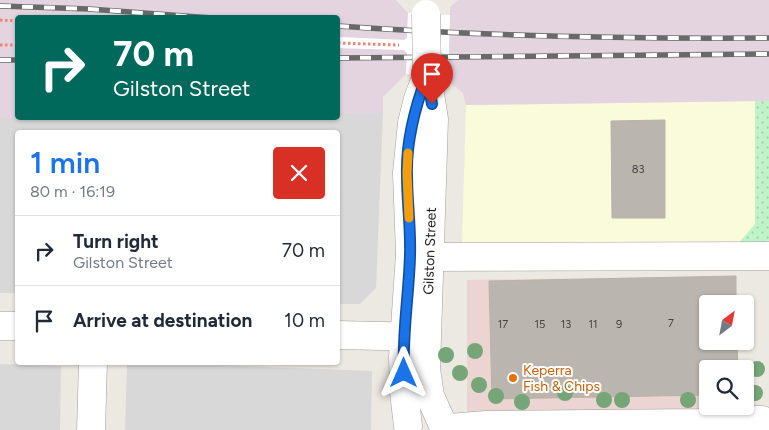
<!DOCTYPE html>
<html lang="en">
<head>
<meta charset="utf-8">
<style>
  body { margin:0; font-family:Figtree,sans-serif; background:#f2f2f3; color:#1f2937; height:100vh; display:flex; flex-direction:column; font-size:19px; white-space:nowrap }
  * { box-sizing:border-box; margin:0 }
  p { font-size:16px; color:#747a83 }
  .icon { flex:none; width:28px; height:28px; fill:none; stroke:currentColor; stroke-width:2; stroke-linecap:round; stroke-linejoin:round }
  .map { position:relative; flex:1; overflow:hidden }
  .side { position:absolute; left:15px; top:130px; width:325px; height:235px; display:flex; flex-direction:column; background:#fff; border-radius:5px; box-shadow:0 1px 4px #0004 }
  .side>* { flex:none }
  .top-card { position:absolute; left:15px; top:15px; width:325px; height:105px; border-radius:5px; box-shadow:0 1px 4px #0004; background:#00695c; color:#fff; overflow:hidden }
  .needle { width:32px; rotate:32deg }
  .fabs { position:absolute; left:699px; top:295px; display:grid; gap:10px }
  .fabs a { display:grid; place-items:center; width:55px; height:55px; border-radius:5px; background:#fff; box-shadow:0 1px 4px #0004; font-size:25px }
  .pin { position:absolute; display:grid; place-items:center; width:42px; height:42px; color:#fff; margin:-51px -21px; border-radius:50% 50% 50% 0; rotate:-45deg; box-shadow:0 0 5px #0007 }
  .pin .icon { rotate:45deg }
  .me { position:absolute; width:55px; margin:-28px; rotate:0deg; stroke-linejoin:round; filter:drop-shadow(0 0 4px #0008) }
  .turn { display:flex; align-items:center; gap:18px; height:105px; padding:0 15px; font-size:22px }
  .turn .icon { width:65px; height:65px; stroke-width:2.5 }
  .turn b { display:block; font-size:35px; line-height:42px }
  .round { display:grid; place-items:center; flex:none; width:52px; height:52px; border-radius:5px; background:#f2f2f3 }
  .headline { display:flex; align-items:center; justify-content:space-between; height:85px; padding:0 15px }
  h1 { font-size:30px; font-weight:600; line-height:38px; color:#1a73e8 }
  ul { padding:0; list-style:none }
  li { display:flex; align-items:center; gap:15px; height:70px; padding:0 15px; border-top:1px solid #e0e1e3 }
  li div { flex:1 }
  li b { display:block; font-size:19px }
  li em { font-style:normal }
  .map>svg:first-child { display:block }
  .residential { fill:#d9d8d8 }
  .commercial { fill:#ebd4d2 }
  .education { fill:#f9fbdb }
  .railway { fill:#e4d4e0 }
  .park { fill:url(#park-dots) }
  .pier { fill:#fff }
  .building { fill:#bbb5af; stroke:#bcb1a6 }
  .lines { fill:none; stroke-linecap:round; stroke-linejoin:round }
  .minor-casing { stroke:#9f9f9f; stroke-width:29 }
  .path { stroke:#eb8673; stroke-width:3; stroke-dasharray:2.5 2.5; stroke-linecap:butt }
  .minor { stroke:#fff; stroke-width:28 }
  .rail-casing { stroke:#696969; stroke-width:5.5 }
  .rail { stroke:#fff; stroke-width:4; stroke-dasharray:11; stroke-linecap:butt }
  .minor-bridge-casing { stroke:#9f9f9f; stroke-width:29; stroke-linecap:butt }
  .minor-bridge { stroke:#fff; stroke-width:28 }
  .tree { fill:#76a578 }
  .route-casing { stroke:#114b97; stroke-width:12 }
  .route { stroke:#1a73e8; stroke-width:9 }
  .slow { stroke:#f59e0b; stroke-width:9 }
  .food-dot { fill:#e8710a; stroke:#fff; stroke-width:2 }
  .labels { text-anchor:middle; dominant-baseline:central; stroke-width:4; stroke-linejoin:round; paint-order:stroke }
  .number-label { font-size:11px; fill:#434240 }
  .street-label { font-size:14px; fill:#1b1b1b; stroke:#fff }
  .food-label { font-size:14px; fill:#c56008; stroke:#fff; text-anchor:start }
</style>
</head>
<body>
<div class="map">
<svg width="769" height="430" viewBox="0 0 769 430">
  <defs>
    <pattern id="park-dots" width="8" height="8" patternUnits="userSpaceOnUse" patternTransform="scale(1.25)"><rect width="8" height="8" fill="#c1f3c8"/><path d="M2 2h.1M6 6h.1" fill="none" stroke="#a5d0ab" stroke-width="1.8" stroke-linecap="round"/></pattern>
  </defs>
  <rect width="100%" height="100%" fill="#ece9e2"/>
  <!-- residential -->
  <g class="residential">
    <polygon points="338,113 383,113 376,288 360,304 338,304 338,132 18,132 17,293 0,293 0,118 338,118"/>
    <polygon points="127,363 167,363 372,371 371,430 125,430"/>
    <polygon points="0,364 61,366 60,430 0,430"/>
  </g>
  <!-- commercial -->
  <polygon class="commercial" points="736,276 736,304 708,304 708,341 737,341 738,369 708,369 708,406 745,406 746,394 747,430 467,430 467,280"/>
  <!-- education -->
  <polygon class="education" points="755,101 755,224 738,244 462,245 466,105"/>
  <!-- railway -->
  <g class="railway">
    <polygon points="0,0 396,0 408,13 407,38 404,40 338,37 338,18 18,18 18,118 36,118 0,118"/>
    <polygon points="458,0 769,0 769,101 466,105 463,93 448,81 450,7"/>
    <polygon points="338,48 404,50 407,53 406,74 383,97 383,113 338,113"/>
  </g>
  <!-- park -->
  <polygon class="park" points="755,101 769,101 769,240 762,244 738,244 755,224"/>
  <!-- pier -->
  <polygon class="pier" points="408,13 450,15 448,76 406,74 407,53 404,50 338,48 338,37 404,40 407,38"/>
  <!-- building -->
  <g class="building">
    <polygon points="665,120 665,218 612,218 611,121"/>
    <polygon points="736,276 736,304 708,304 708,341 737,341 738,369 708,369 708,395 492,399 489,281"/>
  </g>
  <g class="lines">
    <!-- minor casing -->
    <g class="minor-casing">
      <g id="minor">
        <polyline points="428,82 434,119 426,369 430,396 442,423"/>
        <polyline points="410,257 769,256"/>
        <polyline points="0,326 18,326"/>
        <polyline points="338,335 423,337"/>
        <polyline points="408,426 404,392 403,357 410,254 407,173 412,123 418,99 427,75"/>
        <polyline points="449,428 486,425 698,423 748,420 762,420 769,425"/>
        <polyline points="91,430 93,362"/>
      </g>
    </g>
    <!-- path -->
    <g class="path">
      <polyline points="0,20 18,21"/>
      <polyline points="338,43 399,45"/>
      <polyline points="0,45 18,45"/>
    </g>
    <!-- minor -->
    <use href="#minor" class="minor"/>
    <!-- rail casing -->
    <g class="rail-casing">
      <g id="rail">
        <polyline points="0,6 89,9 212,18"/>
        <path d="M338 26C481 36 625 39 769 38"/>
        <polyline points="338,58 769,54"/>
        <polyline points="0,60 18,60"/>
      </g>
    </g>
    <!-- rail -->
    <use href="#rail" class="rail"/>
    <!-- minor-bridge casing -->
    <g class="minor-bridge-casing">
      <polyline id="minor-bridge" points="426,14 427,75"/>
    </g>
    <!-- minor-bridge -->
    <use href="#minor-bridge" class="minor-bridge"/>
  </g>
  <!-- trees -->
  <g class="tree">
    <circle cx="475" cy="351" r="8"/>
    <circle cx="446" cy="355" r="8"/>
    <circle cx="757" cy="369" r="8"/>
    <circle cx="460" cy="373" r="8"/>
    <circle cx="479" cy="385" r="8"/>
    <circle cx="565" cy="393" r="8"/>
    <circle cx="755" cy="393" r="8"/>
    <circle cx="496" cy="396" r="8"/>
    <circle cx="604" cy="400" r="8"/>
    <circle cx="622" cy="400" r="8"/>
    <circle cx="688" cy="400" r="8"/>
    <circle cx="522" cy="402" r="8"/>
  </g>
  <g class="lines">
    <!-- route casing -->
    <g class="route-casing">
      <path id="route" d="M404 373C402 333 409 295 410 255 411 229 407 202 407 175 406 141 415 107 427 75L432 104"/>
    </g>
    <!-- route -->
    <use href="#route" class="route"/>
    <!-- slow -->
    <polyline class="slow" points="408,153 407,173 409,218"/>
  </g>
  <!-- markers -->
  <circle class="food-dot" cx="513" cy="378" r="5"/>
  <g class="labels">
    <!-- number labels -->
    <g class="number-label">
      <text x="638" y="169">83</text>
      <text x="671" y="323">7</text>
      <text x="503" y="324">17</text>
      <text x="540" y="324">15</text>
      <text x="566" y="324">13</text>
      <text x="593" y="324">11</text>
      <text x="619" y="324">9</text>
    </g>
    <!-- street labels -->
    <g class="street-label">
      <text transform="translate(430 251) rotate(-88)">Gilston Street</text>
    </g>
    <!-- food labels -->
    <g class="food-label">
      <text x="523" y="370">Keperra<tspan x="523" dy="16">Fish &amp; Chips</tspan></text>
    </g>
  </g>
</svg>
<div class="fabs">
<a><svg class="needle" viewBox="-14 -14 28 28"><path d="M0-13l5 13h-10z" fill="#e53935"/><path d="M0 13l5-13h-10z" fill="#747a83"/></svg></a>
<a><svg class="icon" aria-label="search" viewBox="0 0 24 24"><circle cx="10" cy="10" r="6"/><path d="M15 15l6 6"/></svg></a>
</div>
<div class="pin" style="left:432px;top:104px;background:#d93025"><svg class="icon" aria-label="arrive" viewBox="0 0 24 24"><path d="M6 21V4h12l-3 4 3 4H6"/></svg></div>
<svg class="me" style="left:404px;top:373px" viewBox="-20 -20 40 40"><path d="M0-17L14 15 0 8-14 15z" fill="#1a73e8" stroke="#fff" stroke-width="4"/></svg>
<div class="top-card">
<div class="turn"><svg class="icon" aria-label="right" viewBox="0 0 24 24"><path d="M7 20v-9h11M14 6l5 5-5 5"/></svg><div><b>70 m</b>Gilston Street</div></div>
</div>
<section class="side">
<div class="headline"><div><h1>1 min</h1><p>80 m · 16:19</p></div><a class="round" style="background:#d93025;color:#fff"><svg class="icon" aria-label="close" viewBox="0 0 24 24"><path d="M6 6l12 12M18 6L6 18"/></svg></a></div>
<ul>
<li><svg class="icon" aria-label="right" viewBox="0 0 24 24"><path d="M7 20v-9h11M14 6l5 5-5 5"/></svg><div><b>Turn right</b><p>Gilston Street</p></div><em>70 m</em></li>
<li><svg class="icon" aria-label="arrive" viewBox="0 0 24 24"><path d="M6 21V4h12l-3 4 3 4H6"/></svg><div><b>Arrive at destination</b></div><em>10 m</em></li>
</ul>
</section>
</div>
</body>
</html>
